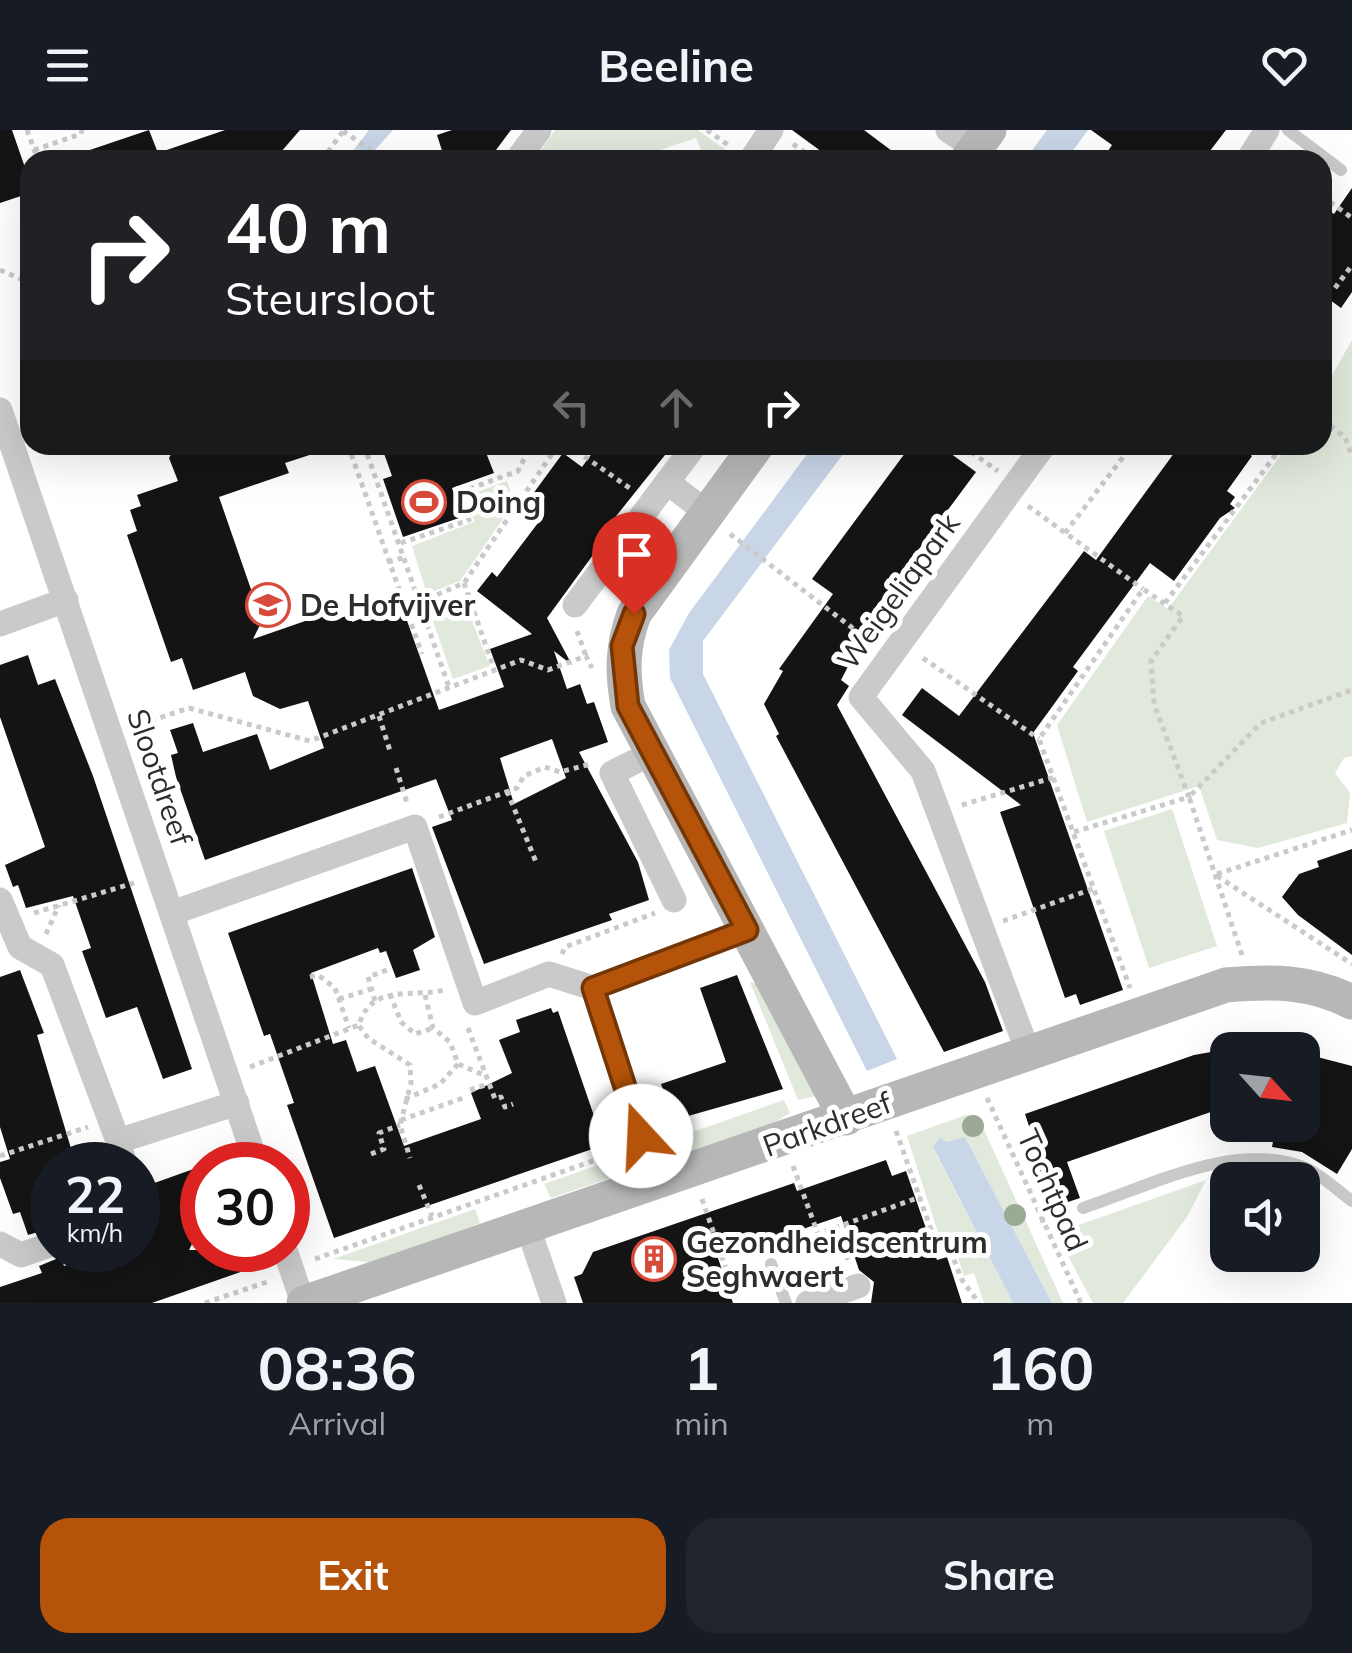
<!DOCTYPE html>
<html lang="en">
<head>
<meta charset="utf-8">
<style>
  body { margin:0; font-family:Mulish,sans-serif; background:#20242c; color:#f1f3f6; height:100vh; display:flex; flex-direction:column; font-size:38px; white-space:nowrap }
  * { box-sizing:border-box; margin:0 }
  p { font-size:32px; color:#9ea1a6 }
  .icon { flex:none; width:55px; height:55px; fill:none; stroke:currentColor; stroke-width:2; stroke-linecap:round; stroke-linejoin:round }
  .map { position:relative; height:1173px; overflow:hidden }
  .sheet { display:flex; flex-direction:column; background:#171b24; flex:1 }
  .sheet>* { flex:none }
  .hud { position:absolute; left:20px; top:20px; width:1312px; height:305px; border-radius:30px; box-shadow:0 10px 40px #0002; background:#202124; color:#fff; overflow:hidden }
  .needle { width:65px; rotate:117deg }
  .controls { position:absolute; left:1210px; top:902px; display:grid; gap:20px }
  .controls a { display:grid; place-items:center; width:110px; height:110px; border-radius:20px; background:#171b24; box-shadow:0 10px 40px #0002; font-size:50px }
  .speed { position:absolute; left:30px; top:1012px; display:flex; gap:20px; font-size:50px; font-weight:700; text-align:center }
  .speed>* { display:grid; place-content:center; width:130px; height:130px; border-radius:50%; background:#171b24; box-shadow:0 10px 40px #0002; line-height:1 }
  .speed small { font-size:25px; font-weight:400 }
  .speed .limit { border:15px solid #d22; background:#fff; color:#111 }
  .pin { position:absolute; display:grid; place-items:center; width:85px; height:85px; color:#fff; margin:-102px -42px; border-radius:50% 50% 50% 0; rotate:-45deg; box-shadow:0 0 10px #0007 }
  .pin .icon { rotate:45deg }
  .me { position:absolute; width:110px; margin:-55px; rotate:340deg; stroke-linejoin:round; filter:drop-shadow(0 0 8px #0008) }
  .turn { display:flex; align-items:center; gap:35px; height:210px; padding:0 40px; font-size:45px }
  .turn .icon { width:130px; height:130px; stroke-width:2.5 }
  .turn b { display:block; font-size:70px; line-height:85px }
  .lanes { display:flex; align-items:center; height:95px; padding:0 40px; background:#0003; justify-content:center; gap:50px; direction:ltr }
  .lanes .off { opacity:.35 }
  .eta { display:flex; justify-content:space-evenly; align-items:center; height:170px; text-align:center }
  .eta b { font-size:60px; font-weight:700; line-height:70px }
  .action { display:flex; gap:20px; margin-top:auto; padding:20px 40px }
  .action a { flex:1; height:115px; border-radius:30px; background:#b45309; color:#fff; font-size:40px; font-weight:700; line-height:115px; text-align:center }
  .action a+a { background:#20242c; color:#f1f3f6 }
  header { display:flex; justify-content:space-between; align-items:center; height:130px; padding:0 40px; background:#171b24; font-size:45px; font-weight:700 }
  .map>svg:first-child { display:block }
  .green { fill:#e0e9db }
  .water { fill:#c9d6e8 }
  .building { fill:#141414; fill-rule:evenodd }
  .lines { fill:none; stroke-linecap:round; stroke-linejoin:round }
  .path { stroke:#cacaca; stroke-width:5; stroke-dasharray:5 5; stroke-linecap:butt }
  .lane { stroke:#cacaca; stroke-width:12 }
  .street { stroke:#cacaca; stroke-width:25 }
  .secondary { stroke:#b7b7b7; stroke-width:35 }
  .tree { fill:#9baa95 }
  .route-casing { stroke:#753606; stroke-width:25 }
  .route { stroke:#b45309; stroke-width:18 }
  .labels { text-anchor:middle; dominant-baseline:central; stroke-width:10; stroke-linejoin:round; paint-order:stroke }
  .poi-label { font-size:30px; font-weight:bold; fill:#2d2d2d; stroke:#fff; text-anchor:start }
  .street-label { font-size:30px; fill:#2d2d2d; stroke:#fff }
</style>
</head>
<body>
<header><svg class="icon" aria-label="menu" viewBox="0 0 24 24"><path d="M4 6h16M4 12h16M4 18h16"/></svg>Beeline<svg class="icon" aria-label="heart" viewBox="0 0 24 24"><path d="M12 20l-8-8c-3-5 5-10 8-4 3-6 11-1 8 4z"/></svg></header>
<div class="map">
<svg width="1352" height="1173" viewBox="0 0 1352 1173">
  <rect width="100%" height="100%" fill="#fff"/>
  <!-- green -->
  <g class="green">
    <polygon points="555,0 698,0 739,29 714,21 702,23 696,8 657,21 659,30 534,30"/>
    <polygon points="1352,210 1352,626 1344,628 1335,643 1350,663 1347,693 1258,718 1217,710 1199,656 1087,692 1057,595 1148,466 1168,479 1288,315 1322,315 1323,261"/>
    <polygon points="507,351 514,373 460,451 427,464 412,416 474,392 469,365"/>
    <polygon points="462,466 490,536 453,549 428,477"/>
    <polygon points="1172,679 1217,816 1149,838 1104,701"/>
    <polygon points="750,852 763,855 820,965 798,970"/>
    <polygon points="784,970 790,983 774,993 551,1068 544,1054"/>
    <polygon points="966,985 979,989 1063,1173 1052,1173 965,1007 933,1018 1013,1173 984,1173 974,1143 964,1146 953,1113 942,1115 907,1006"/>
    <polygon points="1206,1050 1187,1087 1123,1173 1093,1173 1056,1103"/>
    <polygon points="475,1079 480,1093 377,1133 333,1129"/>
  </g>
  <!-- water -->
  <g class="water">
    <polygon points="369,0 393,0 366,30 346,30"/>
    <polygon points="1047,0 1088,0 1066,30 1025,30"/>
    <polygon points="814,315 850,315 703,511 703,544 897,929 867,941 670,548 669,520 689,483"/>
    <polygon points="965,1007 1052,1173 1013,1173 933,1017 940,1008 947,1012"/>
  </g>
  <!-- building -->
  <g class="building">
    <polygon points="0,0 12,0 30,52 30,63 0,73"/>
    <polygon points="149,0 158,23 225,0 300,0 274,30 73,30 72,26"/>
    <polygon points="452,0 511,0 496,20 469,30 445,30 437,5"/>
    <polygon points="792,0 864,0 904,30 833,30"/>
    <polygon points="1091,0 1226,0 1203,30 1102,30 1112,15"/>
    <polygon points="1352,58 1352,162 1341,178 1322,164 1322,75 1334,84"/>
    <path d="M176 315H327L328 319 285 333 289 343 219 367 262 491 253 509 337 480 340 488 350 485 352 492 401 474 439 580 504 557 490 519 532 504 477 461 492 442 497 447 544 385 527 372 563 323 582 337 598 315H673L605 400 609 403 547 488 572 535 554 521 567 559 580 554 587 574 594 572 608 612 579 622 638 732 649 770 609 784 612 790 484 834 432 697 452 690 436 649 205 730 176 647 171 625 178 623 170 600 193 593 203 622 257 604 270 640 324 618 308 571 280 579 253 566 245 542 193 560 182 528 171 532 127 405 137 401 130 380 141 376 137 365 178 351 169 328ZM552 609 566 648 514 674 500 628Z"/>
    <polygon points="381,315 483,315 494,343 452,358 462,387 403,407 383,349 392,346"/>
    <polygon points="911,315 939,315 976,342 856,504 851,517 856,521 841,550 849,556 837,575 985,852 1003,901 944,922 776,606 779,604 764,574 783,541 779,539 833,464 812,449"/>
    <polygon points="1180,315 1237,315 1252,326 1227,361 1235,367 1230,374 1235,378 1220,388 1174,451 1150,433 1073,537 1078,541 1033,603 1123,860 1080,875 1076,864 1065,868 1000,682 1021,675 902,585 922,558 959,586 1084,421 1096,430"/>
    <polygon points="28,525 38,555 55,549 93,646 192,939 163,949 137,877 106,888 82,821 91,818 73,766 26,778 18,755 13,757 5,735 45,717 0,587 0,535"/>
    <polygon points="1352,719 1352,825 1298,785 1282,767 1299,744 1319,737 1317,731"/>
    <polygon points="412,738 435,807 413,820 420,840 396,848 386,821 380,823 378,818 311,843 333,914 346,910 357,942 375,936 404,1016 481,989 471,963 512,943 499,910 520,902 516,890 551,878 553,883 558,881 604,1015 334,1108 287,975 294,973 270,904 264,906 228,803"/>
    <polygon points="20,840 44,903 37,905 76,1035 52,1035 52,1070 43,1074 51,1098 28,1105 20,1082 13,1084 0,1048 0,1032 10,1029 0,997 0,847"/>
    <polygon points="737,845 783,959 674,990 661,954 726,932 700,858"/>
    <polygon points="1228,919 1228,976 1067,1032 1080,1068 1047,1079 1031,1019 1036,1017 1025,984 1194,925"/>
    <polygon points="1302,923 1352,936 1352,1019 1337,1044 1302,1022 1272,1017 1276,995 1302,995"/>
    <polygon points="886,1030 892,1046 906,1041 937,1130 947,1127 962,1173 871,1173 874,1152 859,1140 841,1086 718,1128 733,1173 583,1173 574,1147 582,1144 593,1122 794,1053 797,1061"/>
    <polygon points="202,1036 202,1094 189,1120 269,1120 272,1131 152,1173 0,1173 0,1157 42,1143 39,1136 61,1127 64,1136 107,1120 138,1120 138,1086 154,1080 146,1056"/>
  </g>
  <g class="lines">
    <!-- path -->
    <g class="path">
      <polyline points="27,0 38,30"/>
      <polyline points="707,0 731,17"/>
      <polyline points="343,1 385,30"/>
      <polyline points="793,14 816,30"/>
      <polyline points="34,20 81,4 82,0"/>
      <polyline points="322,30 344,0"/>
      <polyline points="1322,66 1352,88"/>
      <polyline points="0,140 30,153"/>
      <polyline points="1335,158 1352,135"/>
      <polyline points="1322,175 1328,168"/>
      <polyline points="1322,290 1345,307 1352,326"/>
      <polyline points="348,315 422,524"/>
      <polyline points="364,315 449,557"/>
      <polyline points="568,315 631,359"/>
      <polyline points="972,315 968,320 998,341"/>
      <polyline points="1028,376 1143,459"/>
      <polyline points="1065,403 1127,322 1126,315"/>
      <polyline points="730,404 872,513"/>
      <polyline points="401,413 469,390 461,362 518,341 531,315"/>
      <polyline points="388,432 406,427"/>
      <polyline points="464,453 494,539"/>
      <polyline points="419,473 464,453 558,315"/>
      <polyline points="1165,473 1283,315"/>
      <polyline points="577,501 586,526"/>
      <polyline points="923,528 1039,609"/>
      <polyline points="379,586 391,624"/>
      <polyline points="132,597 189,578 310,611 521,530 548,540 586,526 592,538"/>
      <polyline points="396,638 407,673"/>
      <polyline points="507,661 536,732"/>
      <polyline points="962,675 1055,647"/>
      <polyline points="439,687 517,658 524,646 545,637 560,642 590,634"/>
      <polyline points="1074,702 1189,667 1154,574 1151,531 1183,486 1143,459 1039,609 1130,858"/>
      <polyline points="1217,744 1352,700"/>
      <polyline points="1217,746 1352,834"/>
      <polyline points="34,783 134,753"/>
      <polyline points="1003,791 1095,758"/>
      <polyline points="46,804 59,775"/>
      <polyline points="562,824 565,817 655,783"/>
      <polyline points="1242,825 1189,667 1261,593 1352,560"/>
      <polyline points="310,847 318,845 335,858 349,898"/>
      <polyline points="390,864 401,892 415,904 433,898"/>
      <polyline points="425,865 433,898 450,912 458,934 486,946"/>
      <polyline points="339,869 371,859"/>
      <polyline points="375,871 368,847 387,840"/>
      <polyline points="359,896 368,908 410,935 411,953 400,995 410,1028"/>
      <polyline points="468,898 495,969 501,967 505,977 513,974"/>
      <path d="M250 937 359 895C371 853 412 868 444 860"/>
      <polyline points="470,960 489,954"/>
      <polyline points="987,968 1081,1173"/>
      <polyline points="405,969 440,954 458,934"/>
      <polyline points="401,990 463,968"/>
      <polyline points="896,1001 939,1122 950,1120 962,1150 979,1173"/>
      <polyline points="371,1024 384,1019 379,1003 400,995"/>
      <polyline points="0,1026 88,997"/>
      <polyline points="793,1036 818,1104 920,1067"/>
      <polyline points="419,1055 432,1086"/>
      <polyline points="702,1069 738,1173"/>
      <polyline points="1040,1091 1066,1083"/>
      <polyline points="830,1100 850,1132"/>
      <polyline points="315,1129 621,1021"/>
      <polyline points="205,1173 267,1152"/>
    </g>
    <!-- lane -->
    <g class="lane">
      <polyline points="1288,0 1341,40"/>
      <path d="M1083 1078C1150 1056 1239 1008 1308 1039 1324 1047 1338 1061 1352 1071"/>
      <polyline points="771,1134 786,1173"/>
    </g>
    <!-- street -->
    <g class="street">
      <polyline points="948,0 976,19"/>
      <polyline points="517,30 539,0"/>
      <polyline points="751,30 771,0"/>
      <polyline points="1248,30 1267,0"/>
      <polyline points="0,280 257,1035"/>
      <polyline points="667,352 706,382"/>
      <polyline points="575,475 695,315"/>
      <polyline points="0,494 66,470"/>
      <polyline points="654,622 612,643 674,770"/>
      <polyline points="0,770 20,817 52,835 118,1011"/>
      <polyline points="172,783 415,697 475,873 549,844 593,858"/>
      <polyline points="1028,922 923,641 861,567 1044,315"/>
      <polyline points="641,1006 593,858 747,800"/>
      <polyline points="125,1035 118,1011 237,973"/>
      <polyline points="527,1095 554,1173"/>
      <polyline points="0,1114 21,1125 52,1114"/>
      <polyline points="285,1120 303,1173"/>
      <polyline points="808,1173 858,1156"/>
    </g>
    <!-- secondary -->
    <g class="secondary">
      <polyline points="967,30 989,0"/>
      <path d="M757 315 634 484C622 517 622 542 628 576L846 988"/>
      <path d="M304 1173 1226 855C1273 851 1310 851 1352 872"/>
    </g>
  </g>
  <!-- trees -->
  <g class="tree">
    <circle cx="973" cy="996" r="11"/>
    <circle cx="1015" cy="1085" r="11"/>
  </g>
  <g class="lines">
    <!-- route casing -->
    <g class="route-casing">
      <polyline id="route" points="634,484 622,516 628,576 747,800 593,858 641,1006"/>
    </g>
    <!-- route -->
    <use href="#route" class="route"/>
  </g>
  <!-- icons -->
  <defs>
    <g id="stadium-ring" transform="scale(2.25)"><circle r="9.5" fill="#fff" stroke="#d84b3b" stroke-width="1.5"/><path d="M0-5a6.5 5 0 1 0 0 10a6.5 5 0 1 0 0-10ZM-3.5-1.8h7v3.6h-7Z" fill="#d84b3b"/></g>
    <g id="school-ring" transform="scale(2.25)"><circle r="9.5" fill="#fff" stroke="#d84b3b" stroke-width="1.5"/><path d="M0-5L7-2L0 1L-7-2ZM-4 1L0 2.5L4 1V4Q0 6-4 4Z" fill="#d84b3b"/></g>
    <g id="building-ring" transform="scale(2.25)"><circle r="9.5" fill="#fff" stroke="#d84b3b" stroke-width="1.5"/><path d="M-4-6H4V6H1V3H-1V6H-4ZM-2.5-4.3h1.7v1.8h-1.7ZM.8-4.3h1.7v1.8H.8ZM-2.5-1h1.7V.8h-1.7ZM.8-1h1.7V.8H.8Z" fill="#d84b3b"/></g>
  </defs>
  <g fill-rule="evenodd">
    <use href="#stadium-ring" x="424" y="372"/>
    <use href="#school-ring" x="268" y="475"/>
    <use href="#building-ring" x="654" y="1129"/>
  </g>
  <g class="labels">
    <!-- poi labels -->
    <g class="poi-label">
      <text x="456" y="372">Doing</text>
      <text x="300" y="475">De Hofvijver</text>
      <text x="686" y="1112">Gezondheidscentrum<tspan x="686" dy="34">Seghwaert</tspan></text>
    </g>
    <!-- street labels -->
    <g class="street-label">
      <text transform="translate(898 461) rotate(-54)">Weigeliapark</text>
      <text transform="translate(160 647) rotate(71)">Slootdreef</text>
      <text transform="translate(827 994) rotate(-20)">Parkdreef</text>
      <text transform="translate(1053 1060) rotate(66)">Tochtpad</text>
    </g>
  </g>
</svg>
<div class="controls">
<a><svg class="needle" viewBox="-14 -14 28 28"><path d="M0-13l5 13h-10z" fill="#e53935"/><path d="M0 13l5-13h-10z" fill="#9ea1a6"/></svg></a>
<a><svg class="icon" aria-label="sound" viewBox="0 0 24 24"><path d="M4 9h4l5-4v14l-5-4H4zM17 9q2 3 0 6"/></svg></a>
</div>
<div class="speed"><div>22<small>km/h</small></div><div class="limit">30</div></div>
<div class="pin" style="left:634px;top:484px;background:#d93025"><svg class="icon" aria-label="arrive" viewBox="0 0 24 24"><path d="M6 21V4h12l-3 4 3 4H6"/></svg></div>
<svg class="me" style="left:641px;top:1006px" viewBox="-20 -20 40 40"><circle r="19" fill="#fff"/><path d="M0-13L10 11 0 6-10 11z" fill="#b45309"/></svg>
<div class="hud">
<div class="turn"><svg class="icon" aria-label="right" viewBox="0 0 24 24"><path d="M7 20v-9h11M14 6l5 5-5 5"/></svg><div><b>40 m</b>Steursloot</div></div>
<div class="lanes"><svg class="icon off" aria-label="left" viewBox="0 0 24 24"><path d="M17 20v-9H6M10 6l-5 5 5 5"/></svg><svg class="icon off" aria-label="ahead" viewBox="0 0 24 24"><path d="M12 20V5M6 11l6-6 6 6"/></svg><svg class="icon" aria-label="right" viewBox="0 0 24 24"><path d="M7 20v-9h11M14 6l5 5-5 5"/></svg></div>
</div>
</div>
<section class="sheet">
<div class="eta">
<div><b>08:36</b><p>Arrival</p></div>
<div><b>1</b><p>min</p></div>
<div><b>160</b><p>m</p></div>
</div>
<div class="action"><a>Exit</a><a>Share</a></div>
</section>
</body>
</html>
